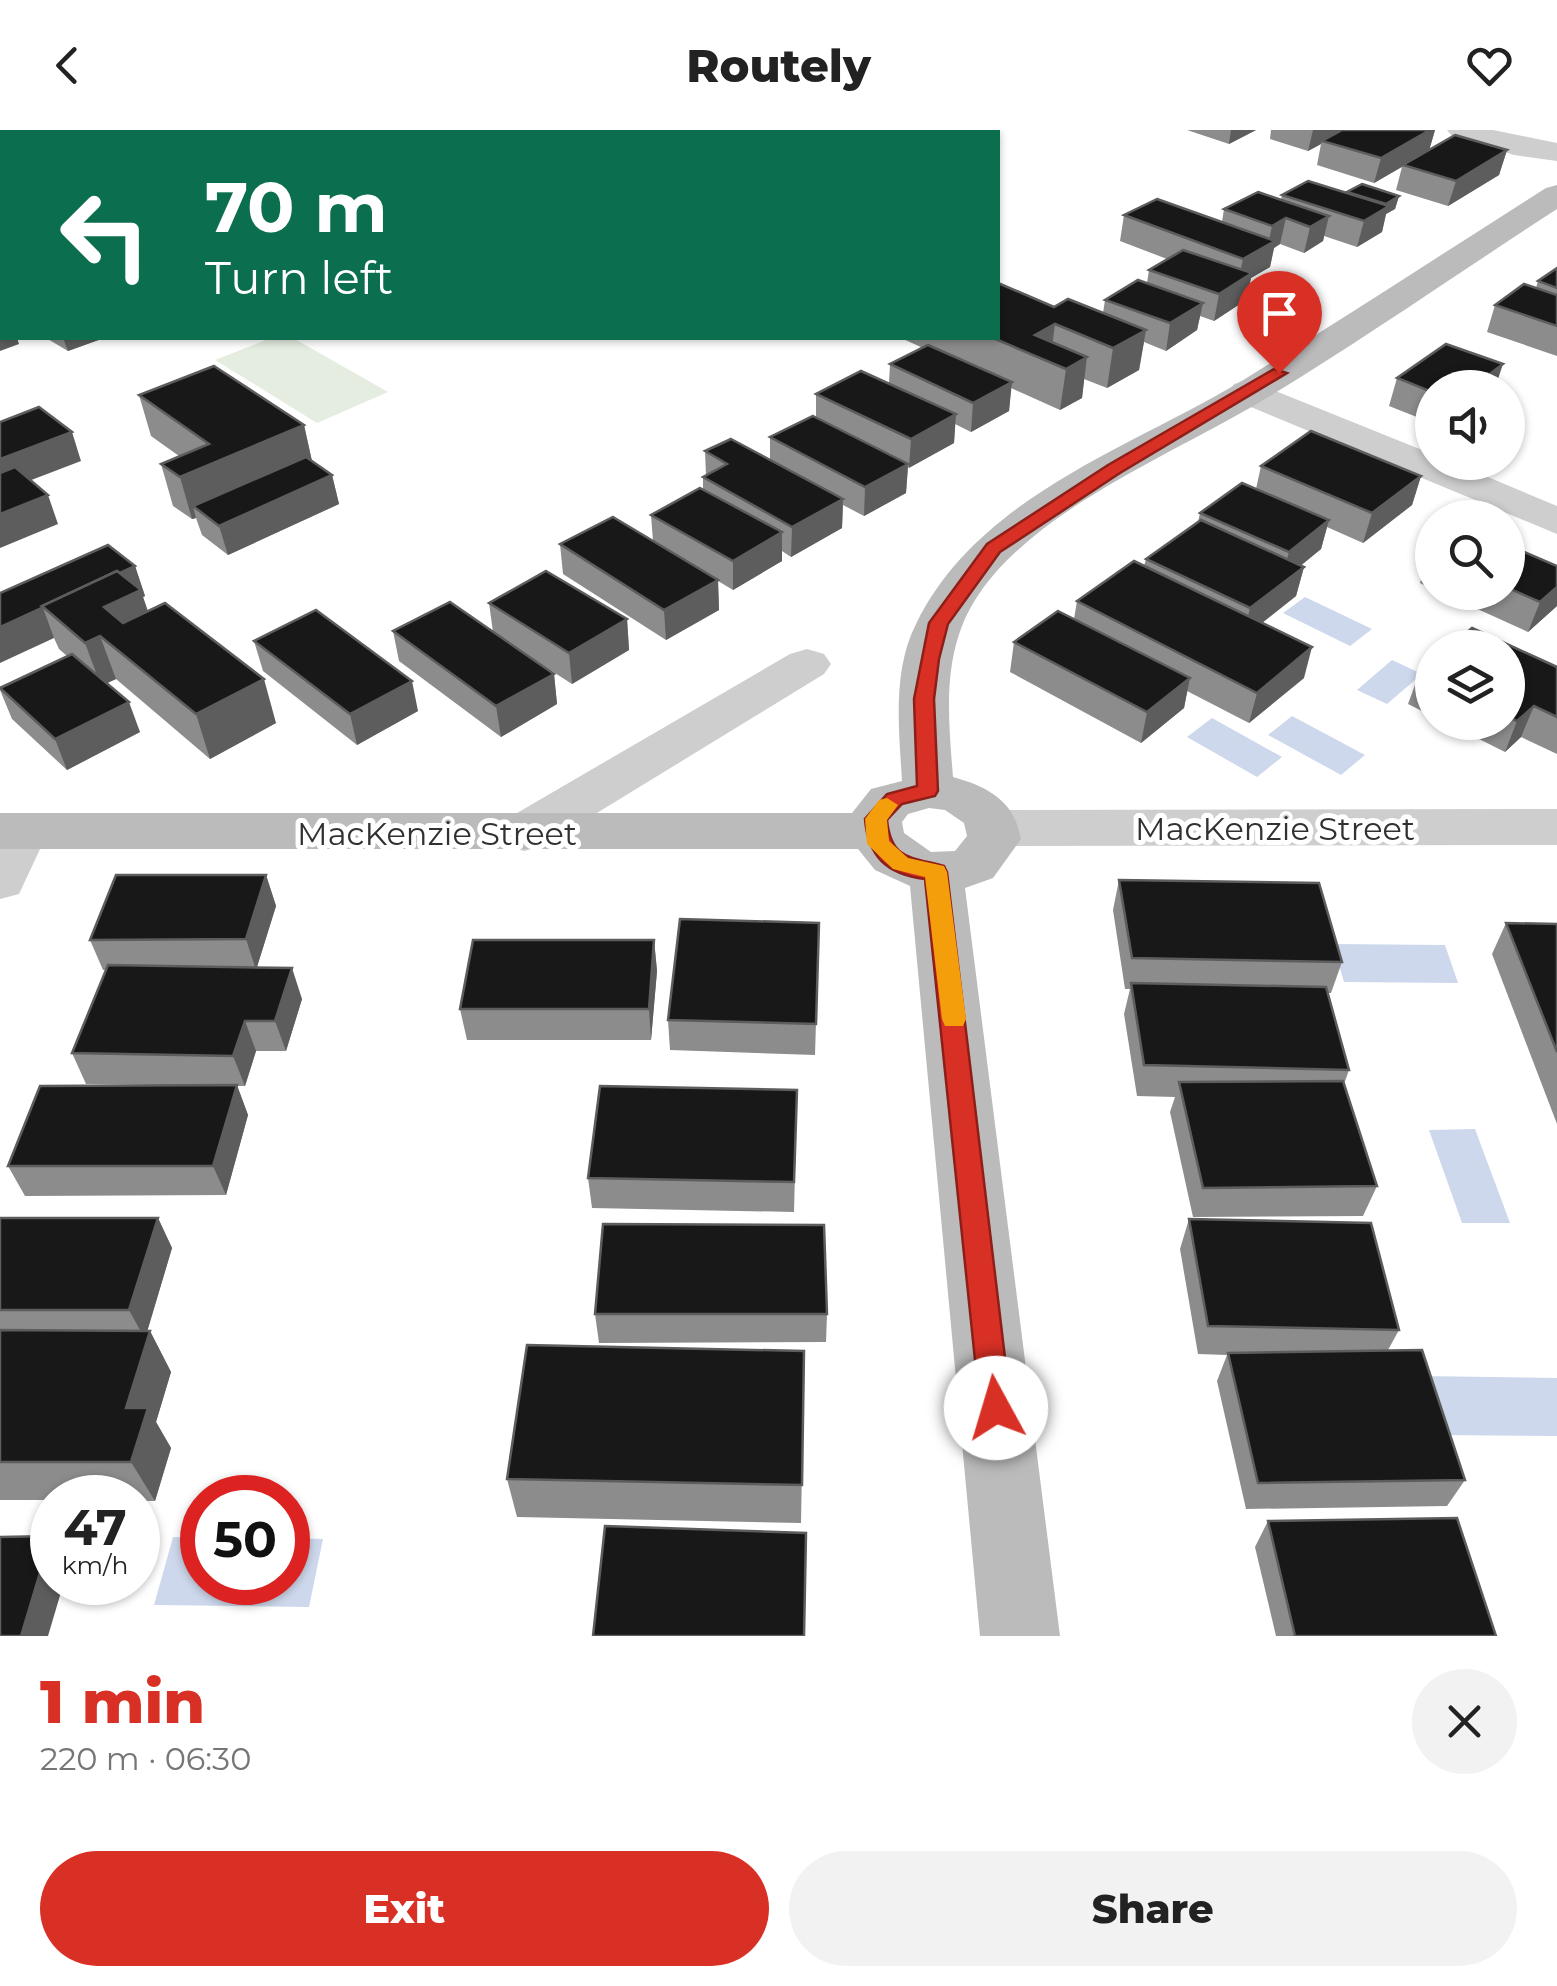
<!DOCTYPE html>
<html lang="en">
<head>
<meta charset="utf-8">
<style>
  body { margin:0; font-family:Montserrat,sans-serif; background:#f2f2f2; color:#222; height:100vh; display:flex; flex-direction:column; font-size:38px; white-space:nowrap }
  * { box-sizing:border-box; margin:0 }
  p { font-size:32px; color:#767676 }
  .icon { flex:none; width:55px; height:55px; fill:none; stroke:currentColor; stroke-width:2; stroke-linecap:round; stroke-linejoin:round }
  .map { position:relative; height:1506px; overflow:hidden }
  .side { display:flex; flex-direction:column; background:#fff; flex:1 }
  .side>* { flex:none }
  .hud { position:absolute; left:0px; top:0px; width:1000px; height:210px; box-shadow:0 2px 8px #0004; background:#0b6e4f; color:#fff; overflow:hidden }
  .buttons { position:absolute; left:1415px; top:240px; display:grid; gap:20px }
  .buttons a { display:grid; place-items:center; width:110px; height:110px; border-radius:50%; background:#fff; box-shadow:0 2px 8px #0004; font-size:50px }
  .speed { position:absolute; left:30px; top:1345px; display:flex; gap:20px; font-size:50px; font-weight:700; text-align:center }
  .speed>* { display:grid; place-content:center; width:130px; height:130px; border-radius:50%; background:#fff; box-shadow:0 2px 8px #0004; line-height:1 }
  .speed small { font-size:25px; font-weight:400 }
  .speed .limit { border:15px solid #d22; background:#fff; color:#111 }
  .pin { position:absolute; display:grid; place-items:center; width:85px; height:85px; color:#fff; margin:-102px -42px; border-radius:50% 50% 50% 0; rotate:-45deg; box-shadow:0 0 10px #0007 }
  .pin .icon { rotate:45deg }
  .me { position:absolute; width:110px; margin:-55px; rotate:354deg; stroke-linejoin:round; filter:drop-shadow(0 0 8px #0008) }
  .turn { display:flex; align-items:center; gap:35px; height:210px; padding:0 40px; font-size:45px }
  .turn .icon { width:130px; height:130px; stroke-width:2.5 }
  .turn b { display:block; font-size:70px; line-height:85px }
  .round { display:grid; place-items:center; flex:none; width:105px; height:105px; border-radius:52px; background:#f2f2f2 }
  .overview { display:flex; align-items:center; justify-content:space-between; height:170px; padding:0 40px }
  h1 { font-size:60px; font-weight:800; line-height:75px; color:#d93025 }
  .cta { display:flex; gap:20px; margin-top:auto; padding:20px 40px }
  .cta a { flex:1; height:115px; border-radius:60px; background:#d93025; color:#fff; font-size:40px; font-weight:800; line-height:115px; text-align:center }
  .cta a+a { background:#f2f2f2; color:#222 }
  header { display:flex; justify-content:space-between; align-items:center; height:130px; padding:0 40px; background:#fff; font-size:45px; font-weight:800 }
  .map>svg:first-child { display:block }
  .green { fill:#e4ede0 }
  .water { fill:#cdd8ec }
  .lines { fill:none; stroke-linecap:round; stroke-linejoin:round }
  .street { fill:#cecece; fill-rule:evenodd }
  .secondary { fill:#bbb; fill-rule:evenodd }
  .wall { fill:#8c8c8c }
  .shaded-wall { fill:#5d5d5d }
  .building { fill:#181818; stroke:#5d5d5d; stroke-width:2.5 }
  .route { fill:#d93025; stroke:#8d1f18; stroke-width:2.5 }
  .slow { fill:#f59e0b }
  .labels { text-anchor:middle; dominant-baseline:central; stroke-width:10; stroke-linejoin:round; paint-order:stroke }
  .street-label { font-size:32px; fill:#313131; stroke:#fff }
</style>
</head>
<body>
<header><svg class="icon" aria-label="back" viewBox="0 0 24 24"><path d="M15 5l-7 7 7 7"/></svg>Routely<svg class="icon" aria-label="heart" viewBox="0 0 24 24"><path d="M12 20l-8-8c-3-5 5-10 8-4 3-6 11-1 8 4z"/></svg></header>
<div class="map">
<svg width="1557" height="1506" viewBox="0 0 1557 1506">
  <rect width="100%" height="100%" fill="#fff"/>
  <!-- green -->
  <polygon class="green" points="271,208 293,208 388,262 317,293 215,230"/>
  <!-- water -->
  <g class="water">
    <polygon points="1305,467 1372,499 1350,516 1283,483"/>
    <polygon points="1392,530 1422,544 1387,574 1357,560"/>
    <polygon points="1292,586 1365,625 1341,645 1268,605"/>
    <polygon points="1212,588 1282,627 1257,647 1187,607"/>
    <polygon points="1333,814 1445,815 1458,853 1344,852"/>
    <polygon points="1475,999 1510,1093 1462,1093 1429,1000"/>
    <polygon points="1419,1246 1557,1248 1557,1306 1435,1305"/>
    <polygon points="173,1407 202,1408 202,1452 288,1452 288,1408 323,1409 309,1477 154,1475"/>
  </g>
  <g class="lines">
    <!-- street -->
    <g class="street">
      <polygon points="1447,0 1493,0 1557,13 1557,31 1514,25 1452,6"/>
      <polygon points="1248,250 1432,324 1432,332 1452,332 1557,376 1557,404 1234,270 1229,262 1234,254"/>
      <polygon points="807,519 824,524 831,534 824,544 543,716 524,721 505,716 497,703 505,690 790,524"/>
      <polygon points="1557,679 1557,715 993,716 974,711 966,698 974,685 993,680"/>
      <polygon points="21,684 40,689 48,702 19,764 0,769 0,693"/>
    </g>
    <!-- secondary -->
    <path class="secondary" d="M1557 55V79C1460 142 1364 209 1265 269 1176 323 1038 377 979 464 941 519 948 584 953 647 988 657 1014 670 1021 709L993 748 965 758 1060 1506H980L910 756 875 740 858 719H0V683H852L871 659 902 651C899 600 892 541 916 494 978 366 1131 318 1245 249 1346 187 1445 122 1546 58ZM929 678 945 680 964 693 967 706 955 721 931 722 904 703 902 692 908 684Z"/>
  </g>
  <!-- wall -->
  <g class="wall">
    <polygon points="666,0 804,0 804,2 672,2"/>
    <polygon points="1187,0 1256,0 1229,14"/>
    <polygon points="1271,0 1435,0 1429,20 1507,20 1499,45 1448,76 1396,60 1402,37 1374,53 1317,35 1321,14 1308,21 1270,9"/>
    <polygon points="1347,63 1399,66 1395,79 1386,84 1382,102 1357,117 1324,106 1323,111 1304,123 1280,114 1274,118 1270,137 1251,148 1246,170 1214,191 1200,186 1197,200 1166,221 1144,212 1139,240 1107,258 1084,249 1082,268 1060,280 1011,258 1009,281 971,302 955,294 954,313 908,338 906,363 864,386 843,375 842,398 791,427 782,421 782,431 733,460 718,451 719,480 666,510 563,444 560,414 653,411 651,385 703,360 703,347 706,345 705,321 770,330 770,307 816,287 816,264 889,253 890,234 923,218 901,208 998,208 1054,177 1103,183 1105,170 1147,153 1149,140 1167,129 1120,111 1124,85 1222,92 1224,79 1281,70 1282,65"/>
    <polygon points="2,137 2,179 0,177 0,138"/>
    <polygon points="1557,138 1557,226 1487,202 1495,175 1536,158 1538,151"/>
    <polygon points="46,208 104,208 68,221"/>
    <polygon points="1397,248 1432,258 1432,293 1389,276"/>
    <polygon points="139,265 304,295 312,331 332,345 339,374 228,425 202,405 196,388 192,389 173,376 161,334 179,326 151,306"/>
    <polygon points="1261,336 1421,346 1412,375 1363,413 1327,397 1321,419 1301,435 1304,437 1296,466 1262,493 1304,548 1249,593 1187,561 1184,578 1141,613 1010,542 1014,512 1074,489 1077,471 1144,436 1146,429 1198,392 1200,383 1256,359"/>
    <polygon points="1432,398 1432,459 1420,453 1426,433 1419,430 1429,401"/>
    <polygon points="1508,415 1557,436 1557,476 1528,502 1440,462 1508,462"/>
    <polygon points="135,436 145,466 143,467 148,481 276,593 210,629 116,549 107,553 140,602 67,640 12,589 0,560 67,526 59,519 54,508 0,463"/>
    <polygon points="489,473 627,489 629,520 572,554 510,514 554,544 557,574 501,607 399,531 393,501 493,502"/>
    <polygon points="254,511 418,581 357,615 263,541"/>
    <polygon points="1508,518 1557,537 1557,624 1521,607 1505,622 1445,592 1508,592"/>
    <polygon points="1432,532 1432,586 1408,574 1419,544"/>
    <polygon points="266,745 276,776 257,837 302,869 286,921 256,921 245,956 237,956 248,985 226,1065 25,1066 8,1036 171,955 86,954 72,923 106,840 103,840 90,810"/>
    <polygon points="1119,750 1342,832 1331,863 1328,863 1349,940 1344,954 1377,1056 1363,1086 1193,1087 1170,982 1175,967 1137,966 1124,884 1130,859 1125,859 1113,780"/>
    <polygon points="819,793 815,925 670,920 668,890"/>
    <polygon points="1506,793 1557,794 1557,994 1492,824"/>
    <polygon points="654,810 657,841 651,910 467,910 460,879"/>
    <polygon points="797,960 794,1082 592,1078 588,1048"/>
    <polygon points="0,1088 158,1088 172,1118 147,1201 150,1201 171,1242 156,1292 171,1318 155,1371 138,1371 138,1368 52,1368 52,1370 0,1370"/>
    <polygon points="1189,1089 1399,1200 1388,1220 1465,1350 1447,1376 1246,1379 1217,1251 1227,1225 1198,1224 1180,1119"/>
    <polygon points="595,1184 827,1184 826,1212 599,1213"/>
    <polygon points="804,1221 801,1393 517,1387 507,1349"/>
    <polygon points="1268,1391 1496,1506 1276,1506 1255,1417"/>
  </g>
  <!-- shaded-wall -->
  <g class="shaded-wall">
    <polygon points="761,0 776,0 776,2 755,2"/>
    <rect x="785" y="0" width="19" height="2"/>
    <polygon points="1231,0 1256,0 1229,14"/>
    <polygon points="1313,0 1343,0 1322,11 1321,14 1308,21"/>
    <polygon points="1430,0 1435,0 1429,21 1374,53 1381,28"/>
    <polygon points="1507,20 1499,45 1448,76 1456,51"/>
    <polygon points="1399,66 1395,79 1386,84 1382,102 1357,117 1364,91"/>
    <polygon points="1329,86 1323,111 1304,123 1310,97"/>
    <polygon points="1286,88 1280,114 1274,118 1270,137 1251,148 1246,170 1214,191 1219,164 1238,152 1243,129 1268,115 1272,96"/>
    <polygon points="1203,173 1197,200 1166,221 1170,193"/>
    <polygon points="2,189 2,208 17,208 19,214 0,221 0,190"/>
    <polygon points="1055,194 1050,233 1035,205"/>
    <polygon points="1146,200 1139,240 1107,258 1113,218"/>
    <polygon points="63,208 104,208 68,221"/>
    <polygon points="1087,227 1082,268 1060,280 1066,239"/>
    <polygon points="1503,234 1495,258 1471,258"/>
    <polygon points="1012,252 1009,281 971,302 973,273"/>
    <polygon points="956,284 954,313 909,338 911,309"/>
    <polygon points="304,295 313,336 193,376 196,388 192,389 180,347"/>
    <polygon points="72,302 81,331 0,362 0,329"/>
    <polygon points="908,334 906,363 864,386 865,357"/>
    <polygon points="332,345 339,374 228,425 219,396"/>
    <polygon points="1421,346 1412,375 1363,413 1372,383"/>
    <polygon points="48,365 58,394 0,418 0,384"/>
    <polygon points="843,369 842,398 791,427 792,397"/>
    <polygon points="1329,390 1321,419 1281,452 1289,422"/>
    <polygon points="782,402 782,431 733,460 733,431"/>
    <polygon points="135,436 145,466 143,467 155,503 119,520 106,484 44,477"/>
    <polygon points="1304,437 1296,466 1243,508 1250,478"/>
    <polygon points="718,450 719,480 666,510 664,480"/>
    <polygon points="1557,457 1557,476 1528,502 1540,472"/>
    <polygon points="43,478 54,508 0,533 0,497"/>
    <polygon points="627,489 629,520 572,554 569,523"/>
    <polygon points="100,506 116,549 101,556 85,513"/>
    <polygon points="1312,517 1304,548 1249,593 1257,563"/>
    <polygon points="554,544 557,574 501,607 496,576"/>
    <polygon points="1190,548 1184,578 1141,613 1147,582"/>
    <polygon points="264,549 276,593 210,629 196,584"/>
    <polygon points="412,551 418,581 357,615 350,584"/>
    <polygon points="129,572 140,602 67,640 55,609"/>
    <polygon points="1534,576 1521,607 1505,622 1517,591"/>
    <polygon points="266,745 276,776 256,840 246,809"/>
    <polygon points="654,810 657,841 651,910 649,879"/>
    <polygon points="292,838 302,869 286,921 275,891"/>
    <polygon points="245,891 256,921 245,956 233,926"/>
    <polygon points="237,955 248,985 226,1065 213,1036"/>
    <polygon points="158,1088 172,1118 145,1209 129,1180"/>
    <polygon points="150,1201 171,1242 156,1292 171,1318 155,1371 131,1332 126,1278"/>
    <polygon points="51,1406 52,1408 52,1452 64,1452 48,1506 21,1506"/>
  </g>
  <!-- building -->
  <g class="building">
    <polygon points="431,0 462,0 468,2 424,2"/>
    <polygon points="524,0 654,0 660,2 529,2"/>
    <polygon points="729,0 761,0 755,2 736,2"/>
    <polygon points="1342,0 1430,0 1381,28 1322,11"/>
    <polygon points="1455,5 1507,20 1456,51 1403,35"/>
    <polygon points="1308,51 1389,76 1364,91 1282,65"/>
    <polygon points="1362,54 1399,66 1386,74 1347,62"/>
    <polygon points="1258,62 1329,86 1310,97 1286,88 1272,96 1224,79"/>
    <polygon points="1157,69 1275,111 1243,129 1124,85"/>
    <polygon points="1183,120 1252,143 1219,164 1149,140"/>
    <polygon points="2,137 2,158 0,157 0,138"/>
    <polygon points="1557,138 1557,158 1538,151"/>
    <polygon points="1138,150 1203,173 1170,193 1105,170"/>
    <polygon points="998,153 1054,177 1068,169 1146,200 1113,218 1055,194 1035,205 1087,227 1066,239 993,208 998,208"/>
    <polygon points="1524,154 1557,165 1557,196 1495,175"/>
    <polygon points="1446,214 1503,234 1471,258 1432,258 1432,262 1397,248"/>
    <polygon points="928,215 1012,252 973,273 890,234"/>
    <polygon points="214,236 304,295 180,347 161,334 209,314 139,265"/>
    <polygon points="861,241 956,284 911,309 816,264"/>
    <polygon points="39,277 72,302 0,329 0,292"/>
    <polygon points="813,286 908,334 865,357 770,307"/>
    <polygon points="1311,301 1421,346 1372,383 1261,336"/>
    <polygon points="731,309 843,369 792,397 703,347 727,334 705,321"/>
    <polygon points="306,327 332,345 219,396 193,376"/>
    <polygon points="15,337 48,365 0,384 0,343"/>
    <polygon points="1242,353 1329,390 1289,422 1200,383"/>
    <polygon points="700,358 782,402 733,431 651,385"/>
    <polygon points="613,387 718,450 664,480 560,414"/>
    <polygon points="1201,390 1304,437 1250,478 1146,429"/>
    <polygon points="108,415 135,436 120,443 117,441 42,476 44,477 0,497 0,463"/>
    <polygon points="1508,415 1557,436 1557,457 1540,472 1508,458"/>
    <polygon points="1134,431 1312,517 1257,563 1077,471"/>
    <polygon points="117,441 141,460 104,477 123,493 165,473 264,549 196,584 100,506 85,513 42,476"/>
    <polygon points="546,441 627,489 569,523 489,473"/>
    <polygon points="450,472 554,544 496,576 393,501"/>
    <polygon points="316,480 412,551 350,584 254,511"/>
    <polygon points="1058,481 1190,548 1147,582 1014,512"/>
    <polygon points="1472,498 1557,537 1557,587 1534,576 1517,591 1508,587 1508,518 1449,518"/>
    <polygon points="72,524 129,572 55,609 0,558"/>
    <polygon points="1432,532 1432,550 1419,544"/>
    <polygon points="116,745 266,745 246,809 90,810"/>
    <polygon points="1119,750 1319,753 1342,832 1132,828"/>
    <polygon points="680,789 819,793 816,894 668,890"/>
    <polygon points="1506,793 1557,794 1557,922"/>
    <polygon points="473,810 654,810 649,879 460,879"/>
    <polygon points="108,835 292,838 275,891 245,891 233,926 72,923"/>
    <polygon points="1131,853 1326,857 1349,940 1144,935"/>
    <polygon points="1343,951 1377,1056 1203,1058 1179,952"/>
    <polygon points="237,955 213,1036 8,1036 40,956"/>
    <polygon points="600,956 797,960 794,1052 588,1048"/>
    <polygon points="0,1088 158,1088 129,1180 0,1180"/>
    <polygon points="1189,1089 1371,1093 1399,1200 1208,1196"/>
    <polygon points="603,1094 824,1095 827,1184 595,1184"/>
    <polygon points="0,1200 150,1201 126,1278 148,1278 131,1332 0,1332"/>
    <polygon points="527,1215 804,1221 802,1355 507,1349"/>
    <polygon points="1422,1220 1465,1350 1258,1353 1228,1223"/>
    <polygon points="1457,1388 1496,1506 1295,1506 1268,1391"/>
    <polygon points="605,1396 806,1403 804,1506 593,1506"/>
    <polygon points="51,1406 21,1506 0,1506 0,1407"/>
  </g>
  <!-- route -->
  <path class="route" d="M1274 239 1287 243 1120 343 1000 422 948 494 939 529 934 569 938 661 935 666 902 674 887 690C891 730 911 727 944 736L947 742 1011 1278 1006 1288 996 1292 985 1288 980 1278 925 749C886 744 868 726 865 689L887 664 917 656 914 569 929 493 987 414 1108 335Z"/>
  <!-- slow -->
  <polygon class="slow" points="887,668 898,675 887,690 889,711 908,728 944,736 947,742 966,889 963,896 945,896 942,889 925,747 893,739 867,714 865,689 879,670"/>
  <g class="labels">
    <!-- street labels -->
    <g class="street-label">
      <text x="1275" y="698">MacKenzie Street</text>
      <text x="437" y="703">MacKenzie Street</text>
    </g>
  </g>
</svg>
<div class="buttons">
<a><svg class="icon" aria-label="sound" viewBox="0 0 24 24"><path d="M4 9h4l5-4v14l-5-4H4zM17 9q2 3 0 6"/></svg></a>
<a><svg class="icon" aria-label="search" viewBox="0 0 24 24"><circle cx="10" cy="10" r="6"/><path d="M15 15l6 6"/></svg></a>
<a><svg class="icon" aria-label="layers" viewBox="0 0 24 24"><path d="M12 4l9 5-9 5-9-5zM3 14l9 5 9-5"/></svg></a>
</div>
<div class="speed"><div>47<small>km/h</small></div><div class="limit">50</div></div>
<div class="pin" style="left:1279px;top:243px;background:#d93025"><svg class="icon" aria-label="arrive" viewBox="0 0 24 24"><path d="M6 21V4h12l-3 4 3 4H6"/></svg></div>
<svg class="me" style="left:996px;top:1278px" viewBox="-20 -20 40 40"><circle r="19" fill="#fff"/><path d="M0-13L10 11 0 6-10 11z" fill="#d93025"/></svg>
<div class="hud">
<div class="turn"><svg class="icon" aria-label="left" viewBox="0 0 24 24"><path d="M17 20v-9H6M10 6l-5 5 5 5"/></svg><div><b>70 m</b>Turn left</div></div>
</div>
</div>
<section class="side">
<div class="overview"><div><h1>1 min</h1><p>220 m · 06:30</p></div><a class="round"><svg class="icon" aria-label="close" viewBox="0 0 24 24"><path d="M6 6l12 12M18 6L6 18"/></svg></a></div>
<div class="cta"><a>Exit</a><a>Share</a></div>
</section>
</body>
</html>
